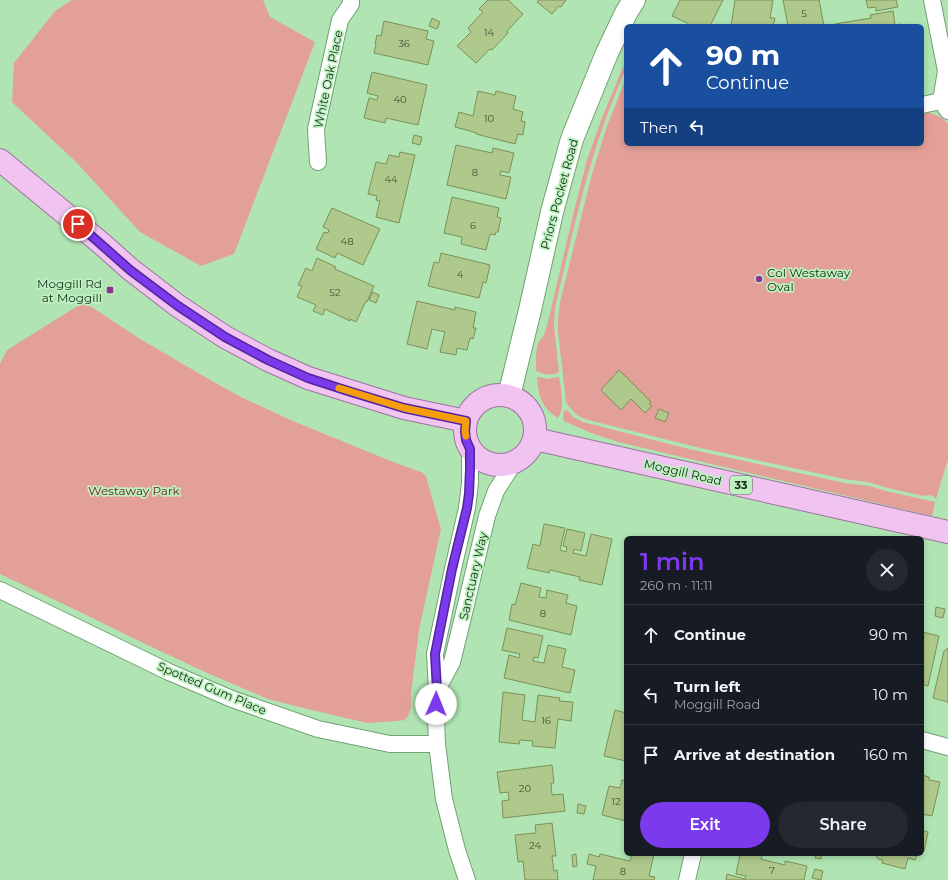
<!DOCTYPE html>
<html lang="en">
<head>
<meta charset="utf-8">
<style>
  body { margin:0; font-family:Montserrat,sans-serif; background:#242831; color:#f1f3f6; height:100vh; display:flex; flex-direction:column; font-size:15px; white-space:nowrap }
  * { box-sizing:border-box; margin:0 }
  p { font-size:13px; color:#9ea1a6 }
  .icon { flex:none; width:22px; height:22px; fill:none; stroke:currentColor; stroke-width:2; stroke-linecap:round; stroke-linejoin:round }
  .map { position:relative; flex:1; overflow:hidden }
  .side { position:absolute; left:624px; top:536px; width:300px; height:320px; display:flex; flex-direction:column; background:#171b24; border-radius:6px; box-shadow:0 2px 6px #0003 }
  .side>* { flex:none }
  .banner { position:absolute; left:624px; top:24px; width:300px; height:122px; border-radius:6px; box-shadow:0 2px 6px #0003; background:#1a4fa0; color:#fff; overflow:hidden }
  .pin { position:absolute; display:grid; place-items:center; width:34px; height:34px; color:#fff; margin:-17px; border:2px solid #fff; border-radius:50%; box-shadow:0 1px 4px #0007 }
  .me { position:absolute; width:44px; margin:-22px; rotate:1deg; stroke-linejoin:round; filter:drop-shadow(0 0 3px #0008) }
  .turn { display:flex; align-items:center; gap:14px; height:84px; padding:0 16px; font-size:18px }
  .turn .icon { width:52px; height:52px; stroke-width:2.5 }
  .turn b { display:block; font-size:28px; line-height:34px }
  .then { display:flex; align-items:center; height:38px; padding:0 16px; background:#0003; gap:8px; font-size:15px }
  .round { display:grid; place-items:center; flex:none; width:42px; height:42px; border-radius:21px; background:#242831 }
  .headline { display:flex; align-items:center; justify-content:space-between; height:68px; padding:0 16px }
  h1 { font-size:24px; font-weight:600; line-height:30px; color:#7c3aed }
  .action { display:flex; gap:8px; margin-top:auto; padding:8px 16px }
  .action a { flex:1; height:46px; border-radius:24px; background:#7c3aed; color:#fff; font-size:16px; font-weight:600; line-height:46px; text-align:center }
  .action a+a { background:#242831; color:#f1f3f6 }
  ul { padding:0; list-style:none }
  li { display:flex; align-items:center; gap:12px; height:60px; padding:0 16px; border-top:1px solid #363941 }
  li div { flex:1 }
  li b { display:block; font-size:15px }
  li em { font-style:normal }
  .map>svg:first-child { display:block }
  .green { fill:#e3a098 }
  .building { fill:#afc88b; stroke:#7a9156 }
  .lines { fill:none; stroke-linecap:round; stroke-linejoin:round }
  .street-casing { stroke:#70a274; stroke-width:18 }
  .secondary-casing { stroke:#70a274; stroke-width:24 }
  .primary-casing { stroke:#9d739f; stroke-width:24 }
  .street { stroke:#fff; stroke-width:16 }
  .secondary { stroke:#fff; stroke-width:22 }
  .primary { stroke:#f0c3f1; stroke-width:22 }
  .route-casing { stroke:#51269a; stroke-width:10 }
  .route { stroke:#7c3aed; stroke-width:7 }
  .slow { stroke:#f59e0b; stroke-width:7 }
  .poi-dot { fill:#922f96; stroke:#bdf2c0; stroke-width:1.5 }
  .labels { text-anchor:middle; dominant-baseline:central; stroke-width:3.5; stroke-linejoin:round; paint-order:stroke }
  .number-label { font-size:10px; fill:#3c5235 }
  .shield { fill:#bdf2c0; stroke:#48664a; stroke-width:1 }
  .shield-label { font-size:11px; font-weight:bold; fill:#162a18 }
  .street-label { font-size:12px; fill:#162a18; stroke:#bdf2c0 }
  .poi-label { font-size:12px; fill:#162a18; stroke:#bdf2c0; text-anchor:start }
  .park-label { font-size:12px; fill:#691a18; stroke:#bdf2c0 }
</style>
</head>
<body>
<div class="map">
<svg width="948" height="880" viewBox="0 0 948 880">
  <rect width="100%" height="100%" fill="#b0e5b3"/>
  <!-- green -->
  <g class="green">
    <polygon points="72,0 263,0 270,17 315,42 234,254 201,266 140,232 76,162 12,102 14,63 55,11"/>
    <path d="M626 60V69C591 145 574 227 555 308L554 326 559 372C552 376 544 375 536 371V357L537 347 538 343 544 335 548 322 574 211 587 160 602 118Z"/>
    <path d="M626 78V144H922V113C933 112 941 116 948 124V459L936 499 933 496 928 495 923 496 892 489 867 482 844 479 696 447 588 420C576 416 573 412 566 402L558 332V321L560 302 592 174 607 126Z"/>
    <polygon points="84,302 140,339 219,385 243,398 293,421 393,462 421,472 426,476 427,480 441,529 419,630 411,694 411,708 408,716 404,721 401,720 398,721 367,723 299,707 268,699 205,672 139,641 80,612 0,574 0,364 7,350"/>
    <path d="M537 377H540L547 379 559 377C561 388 565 409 558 418 542 408 538 395 537 377Z"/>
    <polygon points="566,410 568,411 573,417 583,422 689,449 845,483 870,486 886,491 935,502 932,516 618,442 591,433 564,421 563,417 564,411"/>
  </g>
  <!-- building -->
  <g class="building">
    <polygon points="488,0 508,0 523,14 507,31 508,33 492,50 490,49 476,63 457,46 471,32 468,28 483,12 479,9"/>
    <polygon points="539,0 566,0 561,7 559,6 552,14 537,2"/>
    <polygon points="680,0 723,0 710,26 685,26 687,23 672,16"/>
    <polygon points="735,0 773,0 770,18 775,18 773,26 731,26"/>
    <polygon points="783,0 819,0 824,26 788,26"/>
    <polygon points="866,0 896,0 898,7 876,11 876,7 868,8"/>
    <polygon points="893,11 895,25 901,24 901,26 835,26 835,24 871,18 870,15"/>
    <polygon points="432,18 440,22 437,29 429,26"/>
    <polygon points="384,21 428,31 426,39 434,41 428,65 374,53 376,45 375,44 377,35 381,36"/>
    <polygon points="372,72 427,85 418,125 386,118 385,123 364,118 369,98 377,100 378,96 367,93"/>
    <polygon points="478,91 495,95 496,91 516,96 513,109 523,112 521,121 525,122 523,135 518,134 515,144 476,134 477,133 455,127 459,112 473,116"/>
    <polygon points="414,135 422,137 420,145 412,143"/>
    <polygon points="456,145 492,153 493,148 514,153 509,173 501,171 500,175 511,177 506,199 447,185"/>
    <polygon points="400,152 415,155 399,223 376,217 380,201 376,200 377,196 368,194 376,162 386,164 389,155 399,157"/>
    <polygon points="452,197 499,208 497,217 501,218 498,232 496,232 495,235 490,234 486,250 461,244 462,237 444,233"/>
    <polygon points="332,208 380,229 363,265 337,253 335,258 316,249 324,232 328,233 329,230 323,227"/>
    <polygon points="441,253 490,265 486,283 483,282 479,298 428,286 434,262 439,263"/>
    <polygon points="317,258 336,267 335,269 374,286 367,302 366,301 356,322 350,319 350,321 325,309 323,315 313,311 316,305 297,297 302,286 298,285 306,268 312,271"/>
    <polygon points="372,292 379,295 376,303 369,300"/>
    <polygon points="417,301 455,310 455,307 476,312 473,328 476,328 473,339 470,338 467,350 457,348 456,355 440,352 445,332 432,329 427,349 407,344"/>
    <polygon points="619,370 651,402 649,404 652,406 645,413 631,399 621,410 601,390"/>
    <polygon points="659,409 669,413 665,422 655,418"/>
    <polygon points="544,524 565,528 560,550 566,552 567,547 563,546 567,529 585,533 581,551 574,549 573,553 586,556 591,534 612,539 602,585 579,580 580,577 550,570 549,573 527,568 533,544 540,546"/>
    <polygon points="521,583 541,588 539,597 546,598 547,590 568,595 566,603 577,606 571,635 509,620 512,604 515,605"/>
    <polygon points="936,607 945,609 943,618 935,616"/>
    <polygon points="507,628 543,636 538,658 534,657 533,661 544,663 548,645 566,649 562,667 575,670 570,693 504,678 509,655 519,658 520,654 502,650"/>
    <polygon points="922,632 939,636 928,686 922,684"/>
    <polygon points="948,648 948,702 933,698 944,651"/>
    <polygon points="503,692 525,695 522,720 535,722 538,695 560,698 559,701 573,702 571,721 558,719 555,748 532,746 533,741 520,740 519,744 499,742"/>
    <polygon points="615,710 626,713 626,761 604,756"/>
    <polygon points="552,765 554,783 551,783 552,795 563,794 565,811 503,818 502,801 509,800 508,792 500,793 497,772"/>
    <polygon points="922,775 929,777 929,780 940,782 932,816 922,814"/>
    <polygon points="622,780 626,781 626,821 602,815 609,786 620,788"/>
    <polygon points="578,804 586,806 584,814 577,813"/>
    <polygon points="552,823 556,856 552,856 554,871 557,870 558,880 525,880 523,861 518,862 515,835 536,833 535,825"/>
    <polygon points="922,830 928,832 924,851 922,850"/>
    <polygon points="576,854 577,866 573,867 572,855"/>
    <polygon points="589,854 599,857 600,854 630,861 632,854 654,854 649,876 655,877 654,880 593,880 596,866 587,864"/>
    <polygon points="740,854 756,854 762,855 761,859 785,865 785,861 807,866 804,880 726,880 727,874 745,879 746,876 736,874"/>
    <polygon points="816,854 822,854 821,859 815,858"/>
    <polygon points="875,854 917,854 915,860 908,858 905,869 882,863 883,860 878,859"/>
    <polygon points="815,869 823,871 821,880 812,878"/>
  </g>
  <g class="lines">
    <!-- street casing -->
    <g class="street-casing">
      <g id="street">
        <polyline points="932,0 946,71 941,101 948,111"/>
        <polyline points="922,105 941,101"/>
        <polyline points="318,162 316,129 340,20 351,4 351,0"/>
        <polyline points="0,590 169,672 232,699 318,729 390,744 437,744"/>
        <polyline points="437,690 452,662 464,613 487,516 496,491 513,464"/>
        <polyline points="922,740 948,747"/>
        <polyline points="467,880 457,850 444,799 437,744 436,718 437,690 435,654 453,569 467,508 470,483 470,449"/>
        <polyline points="687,880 693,854"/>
      </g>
    </g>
    <!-- secondary casing -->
    <g class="secondary-casing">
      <polyline id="secondary" points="509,396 530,310 552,212 572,139 607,53 626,13 634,0"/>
    </g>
    <!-- primary casing -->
    <g class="primary-casing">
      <g id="primary">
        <polyline points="0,160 102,244 130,269 178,306 225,337 268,360 308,378 404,408 466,421"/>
        <circle cx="500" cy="430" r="35"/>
        <polyline points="535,439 948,532"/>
      </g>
    </g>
    <!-- street -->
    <use href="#street" class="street"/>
    <!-- secondary -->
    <use href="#secondary" class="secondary"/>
    <!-- primary -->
    <use href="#primary" class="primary"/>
  </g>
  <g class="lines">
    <!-- route casing -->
    <g class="route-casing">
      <polyline id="route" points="78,224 130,270 178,306 225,337 268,360 308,378 348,391 404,408 466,421 465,431 466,440 470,449 470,469 469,494 467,508 452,569 435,654 437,690 436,704"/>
    </g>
    <!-- route -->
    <use href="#route" class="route"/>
    <!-- slow -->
    <polyline class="slow" points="339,388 404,408 466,421 465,431 466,436"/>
  </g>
  <!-- markers -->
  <g class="poi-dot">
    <circle cx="759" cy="279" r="4"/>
    <rect x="106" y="286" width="8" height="8" rx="2"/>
  </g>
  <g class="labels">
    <!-- number labels -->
    <g class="number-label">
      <text x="804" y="13">5</text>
      <text x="489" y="32">14</text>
      <text x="404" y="43">36</text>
      <text x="400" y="99">40</text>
      <text x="489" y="118">10</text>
      <text x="475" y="172">8</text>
      <text x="391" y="179">44</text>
      <text x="473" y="225">6</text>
      <text x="347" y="241">48</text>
      <text x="460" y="274">4</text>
      <text x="335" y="292">52</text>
      <text x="543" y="613">8</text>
      <text x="546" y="720">16</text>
      <text x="525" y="788">20</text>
      <text x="616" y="801">12</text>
      <text x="535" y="845">24</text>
      <text x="772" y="870">7</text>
      <text x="623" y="871">8</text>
    </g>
    <!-- shield labels -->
    <rect class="shield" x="730" y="476" width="22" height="18" rx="3"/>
    <g class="shield-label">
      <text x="741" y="485">33</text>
    </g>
    <!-- street labels -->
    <g class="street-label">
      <text transform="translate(328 79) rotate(-78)">White Oak Place</text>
      <text transform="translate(559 194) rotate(-75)">Priors Pocket Road</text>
      <text transform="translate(683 472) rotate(13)">Moggill Road</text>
      <text transform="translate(473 576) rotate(-77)">Sanctuary Way</text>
      <text transform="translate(212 688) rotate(23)">Spotted Gum Place</text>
    </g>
    <!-- poi labels -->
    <g class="poi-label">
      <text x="767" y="272">Col Westaway<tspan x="767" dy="14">Oval</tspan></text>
      <text x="102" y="283" text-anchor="end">Moggill Rd<tspan x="102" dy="14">at Moggill</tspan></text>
    </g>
    <!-- park labels -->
    <g class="park-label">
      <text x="134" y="490">Westaway Park</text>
    </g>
  </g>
</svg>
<div class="pin" style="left:78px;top:224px;background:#d93025"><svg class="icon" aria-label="arrive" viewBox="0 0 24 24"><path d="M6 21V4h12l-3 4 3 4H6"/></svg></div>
<svg class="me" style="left:436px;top:704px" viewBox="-20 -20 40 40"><circle r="19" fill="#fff"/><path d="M0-13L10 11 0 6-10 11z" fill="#7c3aed"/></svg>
<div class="banner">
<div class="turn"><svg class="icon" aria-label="ahead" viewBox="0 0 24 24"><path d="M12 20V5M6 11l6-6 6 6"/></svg><div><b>90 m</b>Continue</div></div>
<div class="then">Then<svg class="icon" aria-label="left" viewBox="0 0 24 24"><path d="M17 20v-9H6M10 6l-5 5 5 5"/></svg></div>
</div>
<section class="side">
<div class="headline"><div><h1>1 min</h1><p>260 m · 11:11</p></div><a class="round"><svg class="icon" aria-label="close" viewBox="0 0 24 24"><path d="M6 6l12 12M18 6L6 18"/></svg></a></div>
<ul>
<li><svg class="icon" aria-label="ahead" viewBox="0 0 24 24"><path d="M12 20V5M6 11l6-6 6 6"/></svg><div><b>Continue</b></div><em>90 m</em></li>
<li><svg class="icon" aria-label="left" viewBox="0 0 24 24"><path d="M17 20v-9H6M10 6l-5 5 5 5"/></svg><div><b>Turn left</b><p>Moggill Road</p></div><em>10 m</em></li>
<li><svg class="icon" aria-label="arrive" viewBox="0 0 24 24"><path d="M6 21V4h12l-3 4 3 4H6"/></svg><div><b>Arrive at destination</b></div><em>160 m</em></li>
</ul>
<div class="action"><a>Exit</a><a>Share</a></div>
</section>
</div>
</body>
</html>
